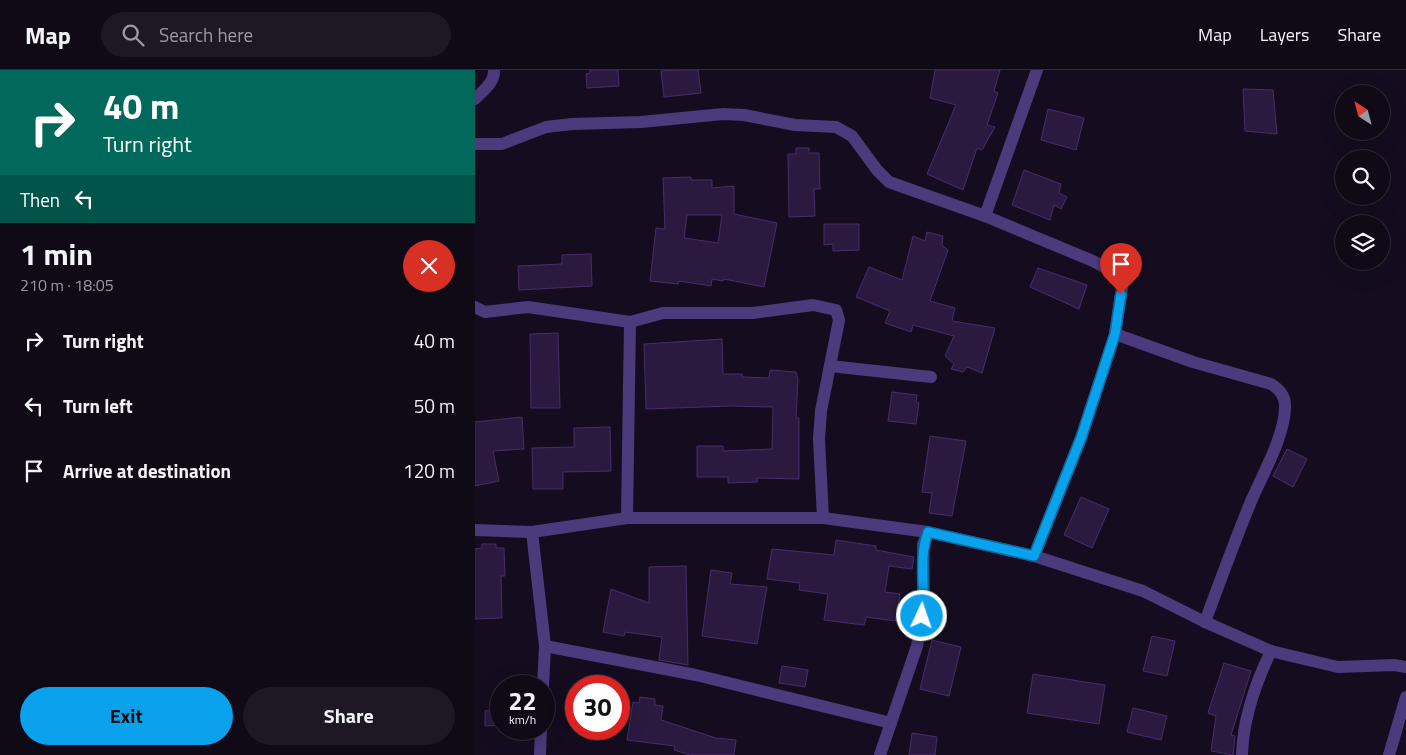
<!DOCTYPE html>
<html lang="en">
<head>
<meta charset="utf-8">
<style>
  body { margin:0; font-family:"Titillium Web",sans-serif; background:#1e1824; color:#f1f3f6; height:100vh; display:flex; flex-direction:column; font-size:19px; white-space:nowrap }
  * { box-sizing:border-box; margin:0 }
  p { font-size:16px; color:#9c9aa1 }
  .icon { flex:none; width:28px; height:28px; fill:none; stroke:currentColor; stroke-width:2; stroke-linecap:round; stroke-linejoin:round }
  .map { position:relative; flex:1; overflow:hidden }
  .side { display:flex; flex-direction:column; background:#100a17; width:475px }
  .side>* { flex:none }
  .hud { background:#00695c; color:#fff; overflow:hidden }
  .needle { width:32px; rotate:324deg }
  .fabs { position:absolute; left:860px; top:15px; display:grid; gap:10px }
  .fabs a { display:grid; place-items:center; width:55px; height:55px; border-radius:50%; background:#100a17; box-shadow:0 5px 20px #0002,0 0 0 1px #302b36; font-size:25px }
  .speed { position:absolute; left:15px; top:605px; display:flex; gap:10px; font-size:25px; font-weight:700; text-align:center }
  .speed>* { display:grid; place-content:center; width:65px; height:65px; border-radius:50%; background:#100a17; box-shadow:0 5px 20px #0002,0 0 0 1px #302b36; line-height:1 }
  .speed small { font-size:12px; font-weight:400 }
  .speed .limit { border:8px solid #d22; background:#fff; color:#111 }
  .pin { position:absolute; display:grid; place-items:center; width:42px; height:42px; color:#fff; margin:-51px -21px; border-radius:50% 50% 50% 0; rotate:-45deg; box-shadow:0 0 5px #0007 }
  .pin .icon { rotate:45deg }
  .me { position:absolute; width:55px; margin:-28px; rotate:3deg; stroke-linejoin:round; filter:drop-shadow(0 0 4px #0008) }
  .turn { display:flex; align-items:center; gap:18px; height:105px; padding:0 20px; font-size:22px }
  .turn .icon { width:65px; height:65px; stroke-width:2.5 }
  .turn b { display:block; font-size:35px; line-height:42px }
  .then { display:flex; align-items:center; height:48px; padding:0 20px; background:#0003; gap:10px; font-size:19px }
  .round { display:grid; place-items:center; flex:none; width:52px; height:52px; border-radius:26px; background:#1e1824 }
  .overview { display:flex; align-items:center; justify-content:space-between; height:85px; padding:0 20px }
  h1 { font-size:30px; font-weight:700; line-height:38px }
  .primary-button { display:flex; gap:10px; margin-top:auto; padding:10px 20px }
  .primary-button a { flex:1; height:58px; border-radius:30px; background:#0aa1ed; color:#111; font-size:20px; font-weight:700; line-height:58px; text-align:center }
  .primary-button a+a { background:#1e1824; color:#f1f3f6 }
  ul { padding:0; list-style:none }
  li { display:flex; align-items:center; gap:15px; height:65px; padding:0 20px }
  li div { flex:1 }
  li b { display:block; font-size:19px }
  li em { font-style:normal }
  header { display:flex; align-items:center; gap:30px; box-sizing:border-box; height:70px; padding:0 25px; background:#100a17; border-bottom:1px solid #302b36 }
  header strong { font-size:24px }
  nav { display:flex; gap:28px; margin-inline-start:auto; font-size:18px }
  .search { width:350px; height:45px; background:#1e1824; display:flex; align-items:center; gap:12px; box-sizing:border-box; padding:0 18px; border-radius:28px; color:#9c9aa1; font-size:19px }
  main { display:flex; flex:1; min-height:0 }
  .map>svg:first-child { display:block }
  .building { fill:#2a1a3f; stroke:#482d6a; fill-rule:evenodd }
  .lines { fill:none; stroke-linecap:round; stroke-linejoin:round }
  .minor { stroke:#4c3a7c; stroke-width:12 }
  .route-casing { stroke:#06699a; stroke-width:12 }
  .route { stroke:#0aa1ed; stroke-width:9 }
</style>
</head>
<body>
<header>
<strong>Map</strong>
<div class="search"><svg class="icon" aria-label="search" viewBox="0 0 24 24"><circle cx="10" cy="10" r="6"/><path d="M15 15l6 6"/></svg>Search here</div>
<nav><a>Map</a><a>Layers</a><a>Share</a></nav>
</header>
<main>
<section class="side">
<div class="hud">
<div class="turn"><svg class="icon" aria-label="right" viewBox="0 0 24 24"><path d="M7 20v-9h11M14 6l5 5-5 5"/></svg><div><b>40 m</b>Turn right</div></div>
<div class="then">Then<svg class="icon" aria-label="left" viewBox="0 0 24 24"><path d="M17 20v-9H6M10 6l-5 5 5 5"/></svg></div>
</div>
<div class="overview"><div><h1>1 min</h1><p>210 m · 18:05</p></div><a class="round" style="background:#d93025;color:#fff"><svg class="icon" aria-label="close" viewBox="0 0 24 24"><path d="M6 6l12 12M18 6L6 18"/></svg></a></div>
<ul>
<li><svg class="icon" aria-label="right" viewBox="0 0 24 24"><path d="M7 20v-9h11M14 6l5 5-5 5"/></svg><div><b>Turn right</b></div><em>40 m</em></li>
<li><svg class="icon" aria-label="left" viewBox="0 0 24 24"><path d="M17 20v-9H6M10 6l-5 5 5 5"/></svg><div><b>Turn left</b></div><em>50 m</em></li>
<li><svg class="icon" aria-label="arrive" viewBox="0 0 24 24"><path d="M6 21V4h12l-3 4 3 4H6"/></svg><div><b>Arrive at destination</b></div><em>120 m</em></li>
</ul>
<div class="primary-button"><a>Exit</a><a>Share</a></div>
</section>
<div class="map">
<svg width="931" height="685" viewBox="0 0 931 685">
  <rect width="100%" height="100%" fill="#150d1f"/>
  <!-- building -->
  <g class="building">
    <polygon points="115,0 143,0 144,16 112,18 111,4 115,3"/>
    <polygon points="200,0 223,0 226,23 189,27 186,1"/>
    <polygon points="460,0 525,0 519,21 523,23 512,55 520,57 507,80 502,78 488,120 452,104 481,35 455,28"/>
    <polygon points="768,19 798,20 802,64 770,61"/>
    <polygon points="573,39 609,48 601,80 566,70"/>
    <polygon points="321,78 334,78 334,83 344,83 345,119 339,119 340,146 314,147 313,84 321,84"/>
    <polygon points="549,100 586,114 584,123 592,127 586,139 579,135 575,150 537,135"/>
    <path d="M216 107V110H237V118L259 116V144L302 153 289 217 249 209 248 211 237 209 236 216 204 211 203 214 175 211 181 158 190 159 188 108ZM212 145H247L243 173 209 168Z"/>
    <polygon points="349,154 384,154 384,180 358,181 358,174 349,175"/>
    <polygon points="452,162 468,166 467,175 473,180 455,231 480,238 477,251 520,258 507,303 492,297 488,302 476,299 479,294 470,286 479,266 438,255 436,262 410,253 415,241 381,227 394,197 427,210 438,166 450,171"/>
    <polygon points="116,184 117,216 44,220 43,196 87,194 87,185"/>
    <polygon points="563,198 612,215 604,239 555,217"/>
    <polygon points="83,263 85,338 56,338 55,264"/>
    <polygon points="247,269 248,304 267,304 267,307 294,308 295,300 321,302 323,309 321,348 324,348 324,409 282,408 282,412 253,413 253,407 222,407 222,376 248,376 248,381 297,379 298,337 255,336 171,339 169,274"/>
    <polygon points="417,322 442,325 441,332 444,333 441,354 413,351"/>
    <polygon points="47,347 49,379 18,381 24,411 0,416 0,352"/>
    <polygon points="135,357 136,401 88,402 88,419 58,419 57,378 99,377 99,358"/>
    <polygon points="455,366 491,371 477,446 454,443 457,423 447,422"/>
    <polygon points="812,379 832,389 818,417 798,406"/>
    <polygon points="606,427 634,439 617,478 589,465"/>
    <polygon points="361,470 401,476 401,480 439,487 437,499 414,496 410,522 425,524 421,551 391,547 389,555 349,550 353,524 324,520 325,513 292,509 297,479 359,485"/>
    <polygon points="7,474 21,474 21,478 29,478 30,506 26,506 27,548 0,549 0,479 7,478"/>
    <polygon points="211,496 213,595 184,590 187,567 150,562 149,566 128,562 136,519 174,533 174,497"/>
    <polygon points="236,500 257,503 255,514 292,517 282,574 227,566"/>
    <polygon points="677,566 700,571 692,606 668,601"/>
    <polygon points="457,570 486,577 474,626 445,619"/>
    <polygon points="749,593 776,601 756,665 760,666 758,685 736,681 741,646 733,643"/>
    <polygon points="307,596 333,600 330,617 304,613"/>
    <polygon points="558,604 630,615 624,654 552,643"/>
    <polygon points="165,627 180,629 180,635 188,636 186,650 241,668 261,670 259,685 215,685 199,680 200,676 152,670 158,632 164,633"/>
    <polygon points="26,638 26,655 10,656 10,641"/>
    <polygon points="658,638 692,646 686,670 652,662"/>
    <polygon points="437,663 462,667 460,685 434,685"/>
  </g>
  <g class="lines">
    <!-- minor -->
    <g class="minor">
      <path d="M0 29C8 21 20 12 19 0"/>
      <polyline points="0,74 27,74 71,57 97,54 166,52 248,44 269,45 320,55 361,57 377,66 402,100 414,112 510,146 618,191 640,203 647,218 640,264 606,368 559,486"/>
      <polyline points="510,146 562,0"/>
      <polyline points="0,237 10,242 53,237 155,252 188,243 278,243 338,235 361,240 364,250 346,341 344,369 348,448"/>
      <path d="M640 264 718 292 796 314C804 319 810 325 810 335 811 363 788 404 777 429 760 470 745 511 730 552"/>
      <polyline points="355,296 456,307"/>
      <polyline points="152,448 155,252"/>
      <polyline points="0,460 57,462 152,448 348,448 453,462 559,486 668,521 730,552 796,581 863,597 919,595 931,597"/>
      <polyline points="57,462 70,576 68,616"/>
      <polyline points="70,576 221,605 416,653"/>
      <polyline points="65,685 66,659"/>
      <polyline points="405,685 442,576 449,531 448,474 453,462"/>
      <path d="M767 685C768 648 780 614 796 581"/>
      <polyline points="914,685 931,627"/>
    </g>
  </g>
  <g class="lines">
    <!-- route casing -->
    <g class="route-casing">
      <path id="route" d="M447 546C451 517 443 489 453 462L559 486 606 368 640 264 646 224"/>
    </g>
    <!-- route -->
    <use href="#route" class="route"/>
  </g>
</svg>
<div class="fabs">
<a><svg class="needle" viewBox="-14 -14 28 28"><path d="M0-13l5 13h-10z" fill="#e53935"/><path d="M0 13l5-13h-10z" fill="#9c9aa1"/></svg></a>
<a><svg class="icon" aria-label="search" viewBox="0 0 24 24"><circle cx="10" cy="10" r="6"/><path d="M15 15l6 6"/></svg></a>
<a><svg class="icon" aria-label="layers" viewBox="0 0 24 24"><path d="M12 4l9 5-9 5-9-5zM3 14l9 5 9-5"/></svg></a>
</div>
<div class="speed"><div>22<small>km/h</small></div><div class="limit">30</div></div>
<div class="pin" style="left:646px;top:224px;background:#d93025"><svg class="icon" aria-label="arrive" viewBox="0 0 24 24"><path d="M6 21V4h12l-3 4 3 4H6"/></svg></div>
<svg class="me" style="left:447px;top:546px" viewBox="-20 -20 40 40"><circle r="17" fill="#0aa1ed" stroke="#fff" stroke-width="3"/><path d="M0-11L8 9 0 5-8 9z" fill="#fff"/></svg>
</div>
</main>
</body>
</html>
